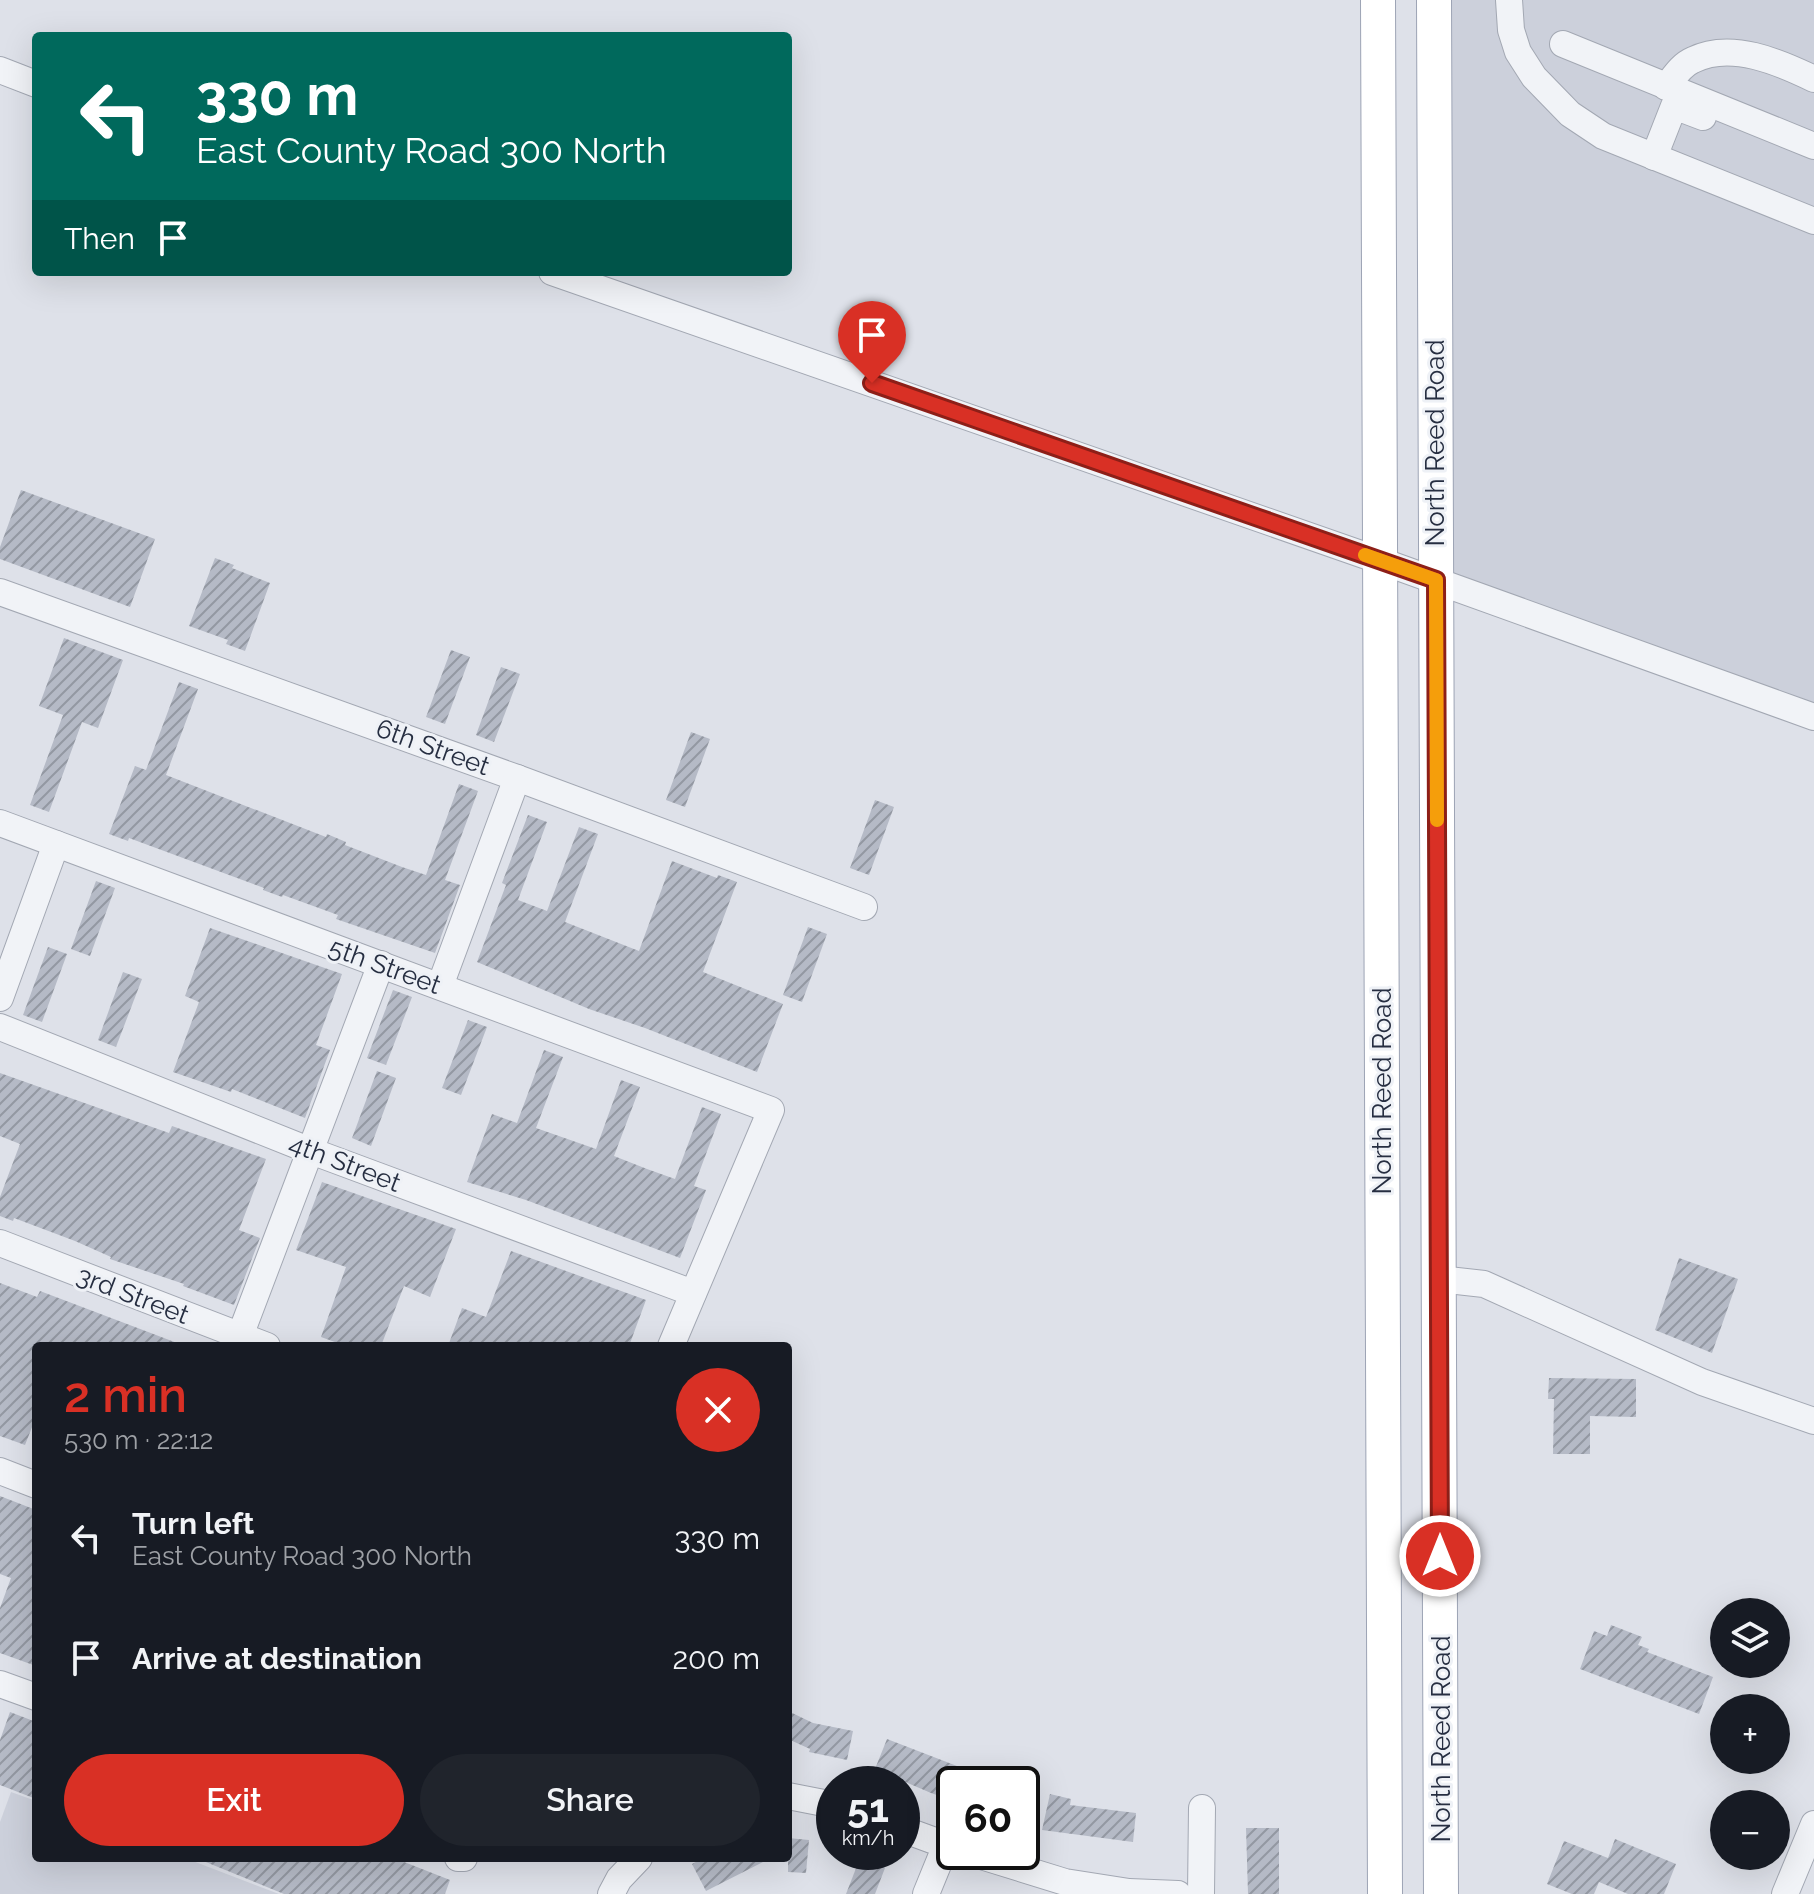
<!DOCTYPE html>
<html lang="en">
<head>
<meta charset="utf-8">
<style>
  body { margin:0; font-family:Raleway,sans-serif; background:#20242c; color:#f1f3f6; height:100vh; display:flex; flex-direction:column; font-size:30px; white-space:nowrap }
  * { box-sizing:border-box; margin:0 }
  p { font-size:26px; color:#9ea1a6 }
  .icon { flex:none; width:44px; height:44px; fill:none; stroke:currentColor; stroke-width:2; stroke-linecap:round; stroke-linejoin:round }
  .map { position:relative; flex:1; overflow:hidden }
  .panel { position:absolute; left:32px; top:1342px; width:760px; height:520px; display:flex; flex-direction:column; background:#171b24; border-radius:8px; box-shadow:0 8px 32px #0002 }
  .panel>* { flex:none }
  .hud { position:absolute; left:32px; top:32px; width:760px; height:244px; border-radius:8px; box-shadow:0 8px 32px #0002; background:#00695c; color:#fff; overflow:hidden }
  .tools { position:absolute; left:1710px; top:1598px; display:grid; gap:16px }
  .tools a { display:grid; place-items:center; width:80px; height:80px; border-radius:50%; background:#171b24; box-shadow:0 8px 32px #0002; font-size:40px }
  .speed { position:absolute; left:816px; top:1766px; display:flex; gap:16px; font-size:40px; font-weight:700; text-align:center }
  .speed>* { display:grid; place-content:center; width:104px; height:104px; border-radius:50%; background:#171b24; box-shadow:0 8px 32px #0002; line-height:1 }
  .speed small { font-size:20px; font-weight:400 }
  .speed .limit { border:4px solid #111; border-radius:12px; background:#fff; color:#111 }
  .pin { position:absolute; display:grid; place-items:center; width:68px; height:68px; color:#fff; margin:-82px -34px; border-radius:50% 50% 50% 0; rotate:-45deg; box-shadow:0 0 8px #0007 }
  .pin .icon { rotate:45deg }
  .me { position:absolute; width:88px; margin:-44px; rotate:0deg; stroke-linejoin:round; filter:drop-shadow(0 0 6px #0008) }
  .turn { display:flex; align-items:center; gap:28px; height:168px; padding:0 32px; font-size:36px }
  .turn .icon { width:104px; height:104px; stroke-width:2.5 }
  .turn b { display:block; font-size:56px; line-height:68px }
  .then { display:flex; align-items:center; height:76px; padding:0 32px; background:#0003; gap:16px; font-size:30px }
  .round { display:grid; place-items:center; flex:none; width:84px; height:84px; border-radius:42px; background:#20242c }
  .overview { display:flex; align-items:center; justify-content:space-between; height:136px; padding:0 32px }
  h1 { font-size:48px; font-weight:600; line-height:60px; color:#d93025 }
  .button { display:flex; gap:16px; margin-top:auto; padding:16px 32px }
  .button a { flex:1; height:92px; border-radius:48px; background:#d93025; color:#fff; font-size:32px; font-weight:600; line-height:92px; text-align:center }
  .button a+a { background:#20242c; color:#f1f3f6 }
  ul { padding:0; list-style:none }
  li { display:flex; align-items:center; gap:24px; height:120px; padding:0 32px }
  li div { flex:1 }
  li b { display:block; font-size:30px }
  li em { font-style:normal }
  .map>svg:first-child { display:block }
  .built { fill:#ccd0db }
  .building { fill:url(#building-hatch) }
  .lines { fill:none; stroke-linecap:round; stroke-linejoin:round }
  .minor-casing { stroke:#a3a8b3; stroke-width:28 }
  .major-casing { stroke:#9da4b5; stroke-width:36 }
  .minor { stroke:#f1f3f7; stroke-width:26 }
  .major { stroke:#fff; stroke-width:34 }
  .route-casing { stroke:#8d1f18; stroke-width:20 }
  .route { stroke:#d93025; stroke-width:14 }
  .slow { stroke:#f59e0b; stroke-width:14 }
  .labels { text-anchor:middle; dominant-baseline:central; stroke-width:6; stroke-linejoin:round; paint-order:stroke }
  .street-label { font-size:26px; fill:#262e41; stroke:#eef1f6 }
</style>
</head>
<body>
<div class="map">
<svg width="1814" height="1894" viewBox="0 0 1814 1894">
  <defs>
    <pattern id="building-hatch" width="6" height="6" patternUnits="userSpaceOnUse" patternTransform="scale(2)"><rect width="6" height="6" fill="#b5bac6"/><path d="M-1 1l2-2M0 6l6-6M5 7l2-2" fill="none" stroke="#9398a2"/></pattern>
  </defs>
  <rect width="100%" height="100%" fill="#dee1e9"/>
  <!-- built -->
  <g class="built">
    <polygon points="1434,0 1814,0 1814,720 1436,580"/>
    <polygon points="11,1792 36,1801 36,1858 185,1858 279,1894 0,1894 0,1822"/>
  </g>
  <!-- building -->
  <g class="building">
    <polygon points="21,490 155,539 130,607 0,559 0,547"/>
    <polygon points="215,558 234,565 232,568 270,583 245,651 226,644 228,640 189,626"/>
    <polygon points="64,638 123,660 98,728 82,722 49,812 30,805 63,715 39,706"/>
    <polygon points="451,650 470,657 445,724 426,717"/>
    <polygon points="501,667 520,674 494,742 476,735"/>
    <polygon points="179,682 198,689 166,775 326,837 327,834 346,842 345,845 402,867 426,875 459,784 478,791 445,880 460,885 435,953 336,919 338,915 283,895 282,897 263,890 264,888 129,838 128,841 109,834 135,766 146,770"/>
    <polygon points="691,732 710,739 685,807 666,800"/>
    <polygon points="875,800 894,807 869,875 850,868"/>
    <polygon points="528,815 547,822 518,900 547,911 579,827 598,834 565,922 639,951 672,861 717,878 718,875 737,882 703,972 783,1004 757,1072 645,1028 589,1009 477,962 506,885 502,883"/>
    <polygon points="96,881 115,888 90,956 71,949"/>
    <polygon points="808,927 827,934 802,1002 783,995"/>
    <polygon points="210,928 342,974 316,1045 330,1050 305,1118 232,1089 231,1092 173,1072 199,1002 185,996"/>
    <polygon points="48,947 67,954 42,1022 23,1015"/>
    <polygon points="123,972 142,979 116,1047 98,1040"/>
    <polygon points="393,990 412,997 386,1065 367,1058"/>
    <polygon points="468,1020 487,1027 461,1095 442,1088"/>
    <polygon points="544,1050 563,1057 536,1128 596,1149 621,1080 640,1087 614,1156 647,1169 675,1179 702,1107 721,1114 694,1186 706,1190 680,1258 526,1200 467,1182 492,1114 517,1123"/>
    <polygon points="377,1071 396,1078 371,1146 352,1138"/>
    <polygon points="0,1073 169,1133 172,1126 266,1159 239,1230 260,1238 234,1305 183,1286 184,1284 110,1259 111,1257 75,1241 14,1218 13,1221 0,1216 0,1197 20,1144 0,1136"/>
    <polygon points="322,1182 456,1229 430,1297 404,1286 381,1346 346,1346 321,1337 346,1267 296,1250"/>
    <polygon points="511,1251 646,1300 629,1346 448,1346 462,1308 486,1317"/>
    <polygon points="1679,1258 1738,1279 1712,1353 1655,1330"/>
    <polygon points="0,1283 37,1297 40,1291 185,1346 36,1346 36,1358 32,1370 36,1371 36,1417 25,1445 0,1436"/>
    <polygon points="1549,1378 1636,1379 1636,1417 1590,1416 1590,1454 1553,1454 1554,1399 1548,1399"/>
    <polygon points="0,1496 36,1510 36,1666 0,1653 0,1608 11,1578 0,1574"/>
    <polygon points="1611,1625 1642,1637 1638,1645 1649,1649 1647,1652 1713,1677 1699,1714 1580,1669 1594,1631 1607,1636"/>
    <polygon points="788,1711 813,1723 853,1731 847,1760 809,1752 810,1749 788,1739"/>
    <polygon points="10,1712 36,1722 36,1799 0,1785 0,1740"/>
    <polygon points="887,1739 1001,1783 1000,1784 954,1784 954,1801 931,1793 875,1769"/>
    <polygon points="1050,1794 1071,1799 1070,1805 1136,1813 1133,1842 1042,1830"/>
    <polygon points="1246,1828 1279,1828 1279,1894 1248,1894"/>
    <polygon points="788,1838 809,1840 806,1873 788,1872"/>
    <polygon points="1615,1839 1676,1864 1664,1894 1628,1894 1599,1882 1594,1894 1572,1894 1547,1884 1564,1841 1608,1858"/>
    <polygon points="196,1858 394,1858 450,1880 445,1894 284,1894"/>
    <polygon points="704,1858 771,1858 706,1891 692,1864"/>
    <polygon points="860,1858 885,1868 875,1894 846,1894"/>
  </g>
  <g class="lines">
    <!-- minor casing -->
    <g class="minor-casing">
      <g id="minor">
        <polyline points="1509,0 1511,30 1518,52 1534,77 1570,114 1603,136 1814,221"/>
        <polyline points="1563,44 1814,146"/>
        <polyline points="0,70 36,84"/>
        <path d="M1666 87C1674 77 1681 65 1693 60 1731 41 1779 62 1814 79"/>
        <polyline points="1654,157 1674,106 1703,117"/>
        <polyline points="552,272 1381,561 1814,717"/>
        <polyline points="0,592 517,778 864,907"/>
        <polyline points="0,823 771,1110 671,1346"/>
        <polyline points="440,986 517,778"/>
        <polyline points="0,998 56,844"/>
        <polyline points="0,1027 311,1151 693,1293"/>
        <polyline points="0,1243 267,1346"/>
        <polyline points="1439,1279 1484,1284 1702,1382 1814,1421"/>
        <polyline points="240,1336 381,964"/>
        <polyline points="0,1471 36,1485"/>
        <polyline points="0,1684 36,1697"/>
        <polyline points="788,1796 834,1805"/>
        <polyline points="902,1829 954,1848"/>
        <polyline points="968,1852 1065,1882 1129,1892 1178,1894"/>
        <polyline points="458,1858 464,1858"/>
        <polyline points="611,1894 619,1879 639,1858"/>
        <polyline points="926,1894 946,1845"/>
        <polyline points="1201,1894 1202,1808"/>
        <polyline points="1785,1894 1814,1824"/>
      </g>
    </g>
    <!-- major casing -->
    <g class="major-casing">
      <g id="major">
        <polyline points="1378,0 1385,1894"/>
        <polyline points="1434,0 1441,1894"/>
      </g>
    </g>
    <!-- minor -->
    <use href="#minor" class="minor"/>
    <!-- major -->
    <use href="#major" class="major"/>
  </g>
  <g class="lines">
    <!-- route casing -->
    <g class="route-casing">
      <polyline id="route" points="872,383 1436,580 1440,1556"/>
    </g>
    <!-- route -->
    <use href="#route" class="route"/>
    <!-- slow -->
    <polyline class="slow" points="1365,555 1436,580 1437,820"/>
  </g>
  <g class="labels">
    <!-- street labels -->
    <g class="street-label">
      <text transform="translate(1435 443) rotate(-90)">North Reed Road</text>
      <text transform="translate(433 747) rotate(20)">6th Street</text>
      <text transform="translate(385 966) rotate(20)">5th Street</text>
      <text transform="translate(1382 1091) rotate(-90)">North Reed Road</text>
      <text transform="translate(345 1163) rotate(21)">4th Street</text>
      <text transform="translate(133 1295) rotate(21)">3rd Street</text>
      <text transform="translate(1441 1739) rotate(-90)">North Reed Road</text>
    </g>
  </g>
</svg>
<div class="tools">
<a><svg class="icon" aria-label="layers" viewBox="0 0 24 24"><path d="M12 4l9 5-9 5-9-5zM3 14l9 5 9-5"/></svg></a>
<a>+</a>
<a>−</a>
</div>
<div class="speed"><div>51<small>km/h</small></div><div class="limit">60</div></div>
<div class="pin" style="left:872px;top:383px;background:#d93025"><svg class="icon" aria-label="arrive" viewBox="0 0 24 24"><path d="M6 21V4h12l-3 4 3 4H6"/></svg></div>
<svg class="me" style="left:1440px;top:1556px" viewBox="-20 -20 40 40"><circle r="17" fill="#d93025" stroke="#fff" stroke-width="3"/><path d="M0-11L8 9 0 5-8 9z" fill="#fff"/></svg>
<div class="hud">
<div class="turn"><svg class="icon" aria-label="left" viewBox="0 0 24 24"><path d="M17 20v-9H6M10 6l-5 5 5 5"/></svg><div><b>330 m</b>East County Road 300 North</div></div>
<div class="then">Then<svg class="icon" aria-label="arrive" viewBox="0 0 24 24"><path d="M6 21V4h12l-3 4 3 4H6"/></svg></div>
</div>
<section class="panel">
<div class="overview"><div><h1>2 min</h1><p>530 m · 22:12</p></div><a class="round" style="background:#d93025;color:#fff"><svg class="icon" aria-label="close" viewBox="0 0 24 24"><path d="M6 6l12 12M18 6L6 18"/></svg></a></div>
<ul>
<li><svg class="icon" aria-label="left" viewBox="0 0 24 24"><path d="M17 20v-9H6M10 6l-5 5 5 5"/></svg><div><b>Turn left</b><p>East County Road 300 North</p></div><em>330 m</em></li>
<li><svg class="icon" aria-label="arrive" viewBox="0 0 24 24"><path d="M6 21V4h12l-3 4 3 4H6"/></svg><div><b>Arrive at destination</b></div><em>200 m</em></li>
</ul>
<div class="button"><a>Exit</a><a>Share</a></div>
</section>
</div>
</body>
</html>
